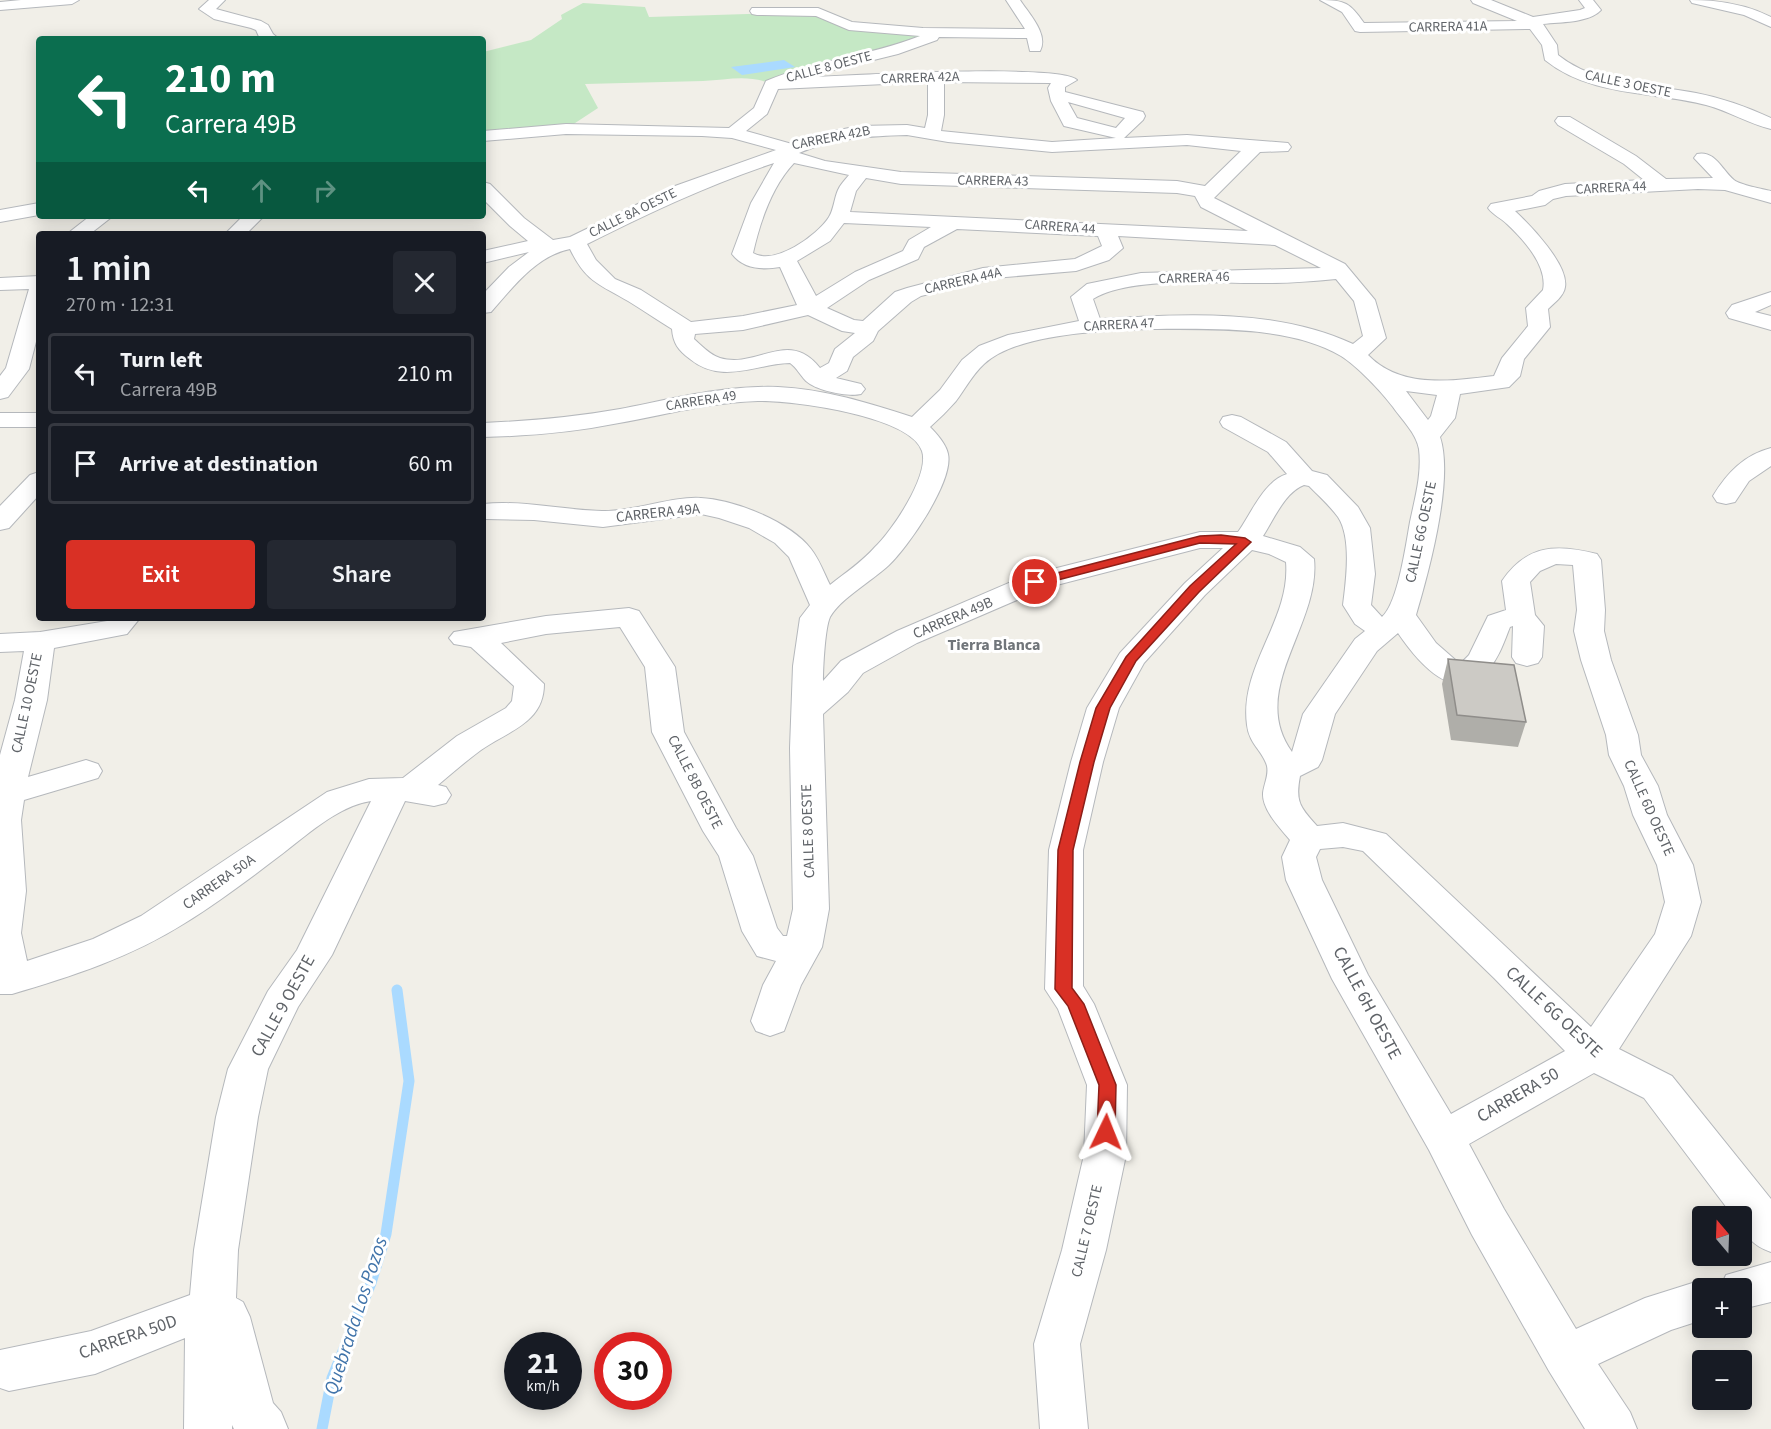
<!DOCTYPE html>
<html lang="en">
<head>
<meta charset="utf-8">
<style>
  body { margin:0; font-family:"Source Sans 3",sans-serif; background:#242831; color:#f1f3f6; height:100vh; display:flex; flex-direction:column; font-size:22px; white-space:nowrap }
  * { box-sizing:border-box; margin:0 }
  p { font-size:20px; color:#9ea1a6 }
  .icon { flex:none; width:33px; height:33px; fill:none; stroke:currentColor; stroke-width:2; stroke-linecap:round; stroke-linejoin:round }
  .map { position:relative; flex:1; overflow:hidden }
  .drawer { position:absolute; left:36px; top:231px; width:450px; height:390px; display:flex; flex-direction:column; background:#171b24; border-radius:6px; box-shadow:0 3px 15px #0003 }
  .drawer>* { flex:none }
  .top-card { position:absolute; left:36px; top:36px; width:450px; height:183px; border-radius:6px; box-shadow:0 3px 15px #0003; background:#0b6e4f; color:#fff; overflow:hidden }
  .needle { width:39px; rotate:341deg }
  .controls { position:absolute; left:1692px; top:1206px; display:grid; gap:12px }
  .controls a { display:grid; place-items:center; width:60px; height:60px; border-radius:6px; background:#171b24; box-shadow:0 3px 15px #0003; font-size:30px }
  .speed { position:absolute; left:504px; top:1332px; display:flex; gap:12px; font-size:30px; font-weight:700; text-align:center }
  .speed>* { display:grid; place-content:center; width:78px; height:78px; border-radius:50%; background:#171b24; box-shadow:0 3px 15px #0003; line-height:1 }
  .speed small { font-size:15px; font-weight:400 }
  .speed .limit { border:9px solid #d22; background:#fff; color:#111 }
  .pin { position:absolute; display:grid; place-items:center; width:51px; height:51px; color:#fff; margin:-26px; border:3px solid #fff; border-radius:50%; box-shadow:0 2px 6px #0007 }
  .me { position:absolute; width:66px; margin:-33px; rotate:2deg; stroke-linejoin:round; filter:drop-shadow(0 0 4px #0008) }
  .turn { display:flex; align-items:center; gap:21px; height:126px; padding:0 30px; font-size:27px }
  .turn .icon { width:78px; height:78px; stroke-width:2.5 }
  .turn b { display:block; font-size:42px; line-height:51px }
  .lanes { display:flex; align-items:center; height:57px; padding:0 30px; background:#0003; justify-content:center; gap:30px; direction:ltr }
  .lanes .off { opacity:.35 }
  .round { display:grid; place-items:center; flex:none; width:63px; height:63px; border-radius:6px; background:#242831 }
  .headline { display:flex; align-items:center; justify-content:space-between; height:102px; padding:0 30px }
  h1 { font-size:36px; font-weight:600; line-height:45px }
  .action { display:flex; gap:12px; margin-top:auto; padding:12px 30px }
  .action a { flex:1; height:69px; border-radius:6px; background:#d93025; color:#fff; font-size:24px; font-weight:600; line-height:69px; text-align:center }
  .action a+a { background:#242831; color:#f1f3f6 }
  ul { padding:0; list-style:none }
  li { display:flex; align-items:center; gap:18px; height:81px; margin:0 12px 9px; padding:0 18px; border:3px solid #363941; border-radius:6px }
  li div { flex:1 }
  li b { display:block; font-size:22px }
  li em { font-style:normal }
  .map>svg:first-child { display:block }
  .green { fill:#c5e8c5 }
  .water { fill:#aadaff }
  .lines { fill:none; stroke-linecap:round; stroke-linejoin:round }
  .stream { stroke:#aadaff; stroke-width:11 }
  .minor-casing { stroke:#b5b8bc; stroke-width:2 }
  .minor { fill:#fff; fill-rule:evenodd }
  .wall { fill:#afaea9 }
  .building { fill:#cccac5; stroke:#8f8d8a; stroke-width:1.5 }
  .route { fill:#d93025; stroke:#8d1f18; stroke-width:1.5 }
  .labels { text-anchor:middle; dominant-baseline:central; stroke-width:6; stroke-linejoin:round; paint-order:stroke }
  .far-street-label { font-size:14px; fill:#5f6368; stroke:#fff }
  .street-label { font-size:15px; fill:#5f6368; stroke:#fff }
  .neighbourhood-label { font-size:16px; font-weight:bold; fill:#70757a; stroke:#fff }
  .near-street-label { font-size:18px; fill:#5f6368; stroke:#fff }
  .near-water-label { font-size:20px; font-style:italic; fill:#4174aa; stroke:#fff }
</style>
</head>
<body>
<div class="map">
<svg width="1771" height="1429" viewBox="0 0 1771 1429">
  <rect width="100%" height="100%" fill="#f1efe8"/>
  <!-- green -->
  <path class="green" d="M583 3 645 7 649 17 818 12 849 26 947 31 772 84C747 74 728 80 703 81 664 82 624 83 585 84L598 108 566 129 483 136V52L531 40 562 19 561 15Z"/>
  <!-- water -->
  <polygon class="water" points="784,60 795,67 742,75 731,67"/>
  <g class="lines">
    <!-- stream -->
    <polyline class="stream" points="322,1429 332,1378 371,1283 386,1234 409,1081 397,990"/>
    <!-- minor casing -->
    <g class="minor-casing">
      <g id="minor">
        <polygon points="21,0 79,0 72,4 0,10 0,2"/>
        <polygon points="209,0 225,0 216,9 261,21 268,25 273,34 279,39 260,39 256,30 251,28 214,19 199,9"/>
        <path d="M1006 0H1020C1029 14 1049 34 1040 51H1030L1027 38 939 37 937 40 898 54 801 78C836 76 1063 63 1077 80L1065 87V92L1143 112 1145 116 1143 120 1124 138 1187 135 1288 143 1291 147 1288 151 1260 152 1214 198 1345 264 1375 300 1386 338 1368 355C1401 389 1451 381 1494 376L1502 358 1528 326 1526 308 1543 290C1548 266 1523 239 1507 224 1501 218 1493 215 1488 208L1491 204 1532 196 1539 191 1565 184 1644 180 1624 164 1558 125 1555 121 1558 117H1570L1636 156 1666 179 1713 178 1694 158 1697 154C1715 150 1722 170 1734 180 1740 185 1763 189 1771 191V203L1725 190 1698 189 1566 196 1553 199 1545 205 1515 211C1530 225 1569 265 1565 287 1564 296 1554 303 1548 309L1550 327 1524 359 1520 376 1509 387 1460 394 1455 418 1440 437C1454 479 1429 571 1416 615L1436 643 1460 664 1469 655 1488 616 1506 610 1502 581C1527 544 1557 544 1597 554L1601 560 1605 610 1604 631 1611 660 1638 735 1641 755 1658 786 1667 815 1693 865 1701 902 1691 936 1619 1049 1672 1076 1771 1199V1252C1754 1246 1742 1236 1742 1216H1733L1644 1098 1594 1073 1469 1144 1504 1209 1576 1329 1645 1298 1702 1280 1718 1286 1720 1288 1726 1275 1771 1262V1302L1742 1309V1288H1702V1320L1671 1330 1598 1364 1630 1412 1637 1429H1585L1549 1371 1472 1235 1429 1150 1332 979 1286 880 1282 857 1290 840C1280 828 1262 810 1263 793 1264 784 1269 775 1267 766 1263 751 1249 744 1247 725 1239 666 1291 620 1286 562L1269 554 1252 550 1205 595 1144 663 1119 708 1103 762 1083 850V986L1094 1004 1127 1085 1126 1155 1106 1250 1080 1344 1088 1429H1040L1034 1344 1062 1250 1084 1155 1087 1085 1058 1009 1045 989 1049 850 1071 762 1087 708 1120 653 1185 583 1223 548H1200L1045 588 917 643 863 673 848 692 823 714 829 909 822 947 801 985 784 1031 770 1036 756 1031 751 1021 763 985 776 961 757 956 742 931 719 856 703 831 652 732 645 667 620 627 546 634 501 643 544 684C544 723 508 731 481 750 466 761 452 773 438 785L446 787 451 795 446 803 434 806 405 801 332 955 298 1007 268 1069 258 1117 238 1250 236 1298 243 1302 250 1317 273 1403 281 1412 288 1429H234L232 1425V1429H184L185 1338 95 1374 9 1391 0 1388V1350L91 1331 190 1295 194 1250 216 1117 228 1069 268 991 297 950 371 801C337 806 305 837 278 857 248 880 217 903 185 923 131 957 73 976 12 994H0V755L15 700 24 651 0 652V634L40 632 107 621 110 618H140L127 634 54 648 47 700 28 777 86 760 98 764 102 771 98 778 24 800 21 820 26 891 21 933 27 961 93 939 141 916 327 792 369 779 403 778 457 736 506 708 512 701 514 686 471 647 454 644 449 638 454 632 546 616 629 608 639 611 675 667 684 732 736 828 753 856 777 928 783 936H787L793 909 790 748 793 666 800 618 810 605 789 557 775 543 749 528 719 518 701 514 603 527 534 520 485 519 483 518V504C523 500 562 510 602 511 633 512 671 496 701 498 736 500 790 522 811 549 819 559 824 573 830 585 845 573 862 562 875 547 892 531 930 475 922 451 911 416 792 400 758 401 711 402 665 415 619 423 574 432 529 436 483 437V423C529 421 575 417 620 409 672 399 725 385 778 387 824 389 869 403 912 417L940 390 962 360 979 346 1008 335 1079 321 1071 297 1087 284 1141 273 1321 268 1275 245 1118 236 1123 248 1109 260 1076 271 994 278 921 296 911 302 878 331 873 341 853 357 847 371 836 378 861 384 865 389 861 394C848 397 817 391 806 381 800 375 797 368 790 363 755 364 722 385 690 359 678 350 673 343 672 329 657 320 643 310 628 301 599 284 586 282 570 249 536 256 513 287 491 312L483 313V294L509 267 529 252 483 263V251L528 241 510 226 483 199V182L490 184 524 218 553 240 570 237 675 186 776 150 732 138 702 136 566 134 483 141V131L566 124 729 128 754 108 766 81C816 60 870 56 920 36L849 30 816 16 757 15 752 14 750 11 752 8H818L852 22 923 28 1025 29ZM928 82V115L925 128 907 125 859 126 809 136 792 144 746 131 767 114 778 89ZM944 82 1051 83 1048 88 1051 101 1064 126 1116 138 1052 142 941 131 944 115ZM1068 102 1125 118 1116 128 1077 118ZM907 135 948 142 1052 152 1187 145 1241 151 1205 186 1177 181 901 172 825 161 799 153C834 138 869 136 907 135ZM774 163 751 203 732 254C743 269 763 270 780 267L797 305 743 316 691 322 641 290 615 279 596 260 587 244C649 213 708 185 774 163ZM794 163 849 175C845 180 840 185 838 190 834 199 834 209 829 217 817 236 774 266 753 253 760 222 772 186 794 163ZM866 178 901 184 1177 193 1195 196 1201 207 1248 231 850 212 856 191ZM844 223 931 227 909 240 903 251 855 272 816 296 797 261 830 241ZM957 229 1098 236 1102 246 1075 259 983 268 907 288 895 292 863 321 854 320 827 308 869 280 918 259 924 247ZM1336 279 1354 301 1363 336 1353 344C1276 308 1182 314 1100 319L1093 299C1130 275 1226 284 1271 283 1293 283 1314 281 1336 279ZM808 315 842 331 855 333 835 349 829 363 820 368C788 328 758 369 720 358 710 355 702 346 694 339L695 334 743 330ZM1148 329C1206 329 1290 325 1341 356 1357 366 1381 391 1393 407 1402 420 1416 433 1419 449 1422 474 1415 498 1410 522 1406 544 1398 603 1382 617L1371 605 1375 574 1370 528 1358 507 1327 475 1312 471 1286 442 1241 417 1232 415 1223 417 1220 422 1223 427 1268 452 1287 474C1264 481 1251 514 1238 532H1200L1025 576 897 631 841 661 823 681C823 667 825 628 830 617 841 598 872 581 889 565 908 547 954 481 948 454 946 444 937 434 930 427 939 419 948 410 956 401 965 389 972 375 984 364 1017 333 1104 331 1148 329ZM1406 391 1437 395 1431 416 1428 420ZM1304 485 1309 486C1319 496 1330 506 1338 517 1352 538 1346 581 1343 605L1355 624 1365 631 1355 639 1303 714 1292 752C1247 690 1321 625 1314 559L1300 547 1263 536C1274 519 1285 492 1304 485ZM1556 564 1573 565 1577 610 1574 631 1581 660 1606 735 1609 755 1624 786 1633 815 1657 865 1665 902 1655 934 1591 1027 1386 834 1343 823 1317 826C1300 807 1295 802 1300 776L1318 767 1322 760 1335 714 1377 651 1398 633C1417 661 1456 709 1489 669 1499 657 1504 642 1510 627L1513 626 1512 657 1516 663 1527 666 1538 663 1542 657 1544 626 1535 615 1530 582 1540 571ZM1343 847 1363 851 1494 978 1565 1051 1451 1114 1368 975 1322 880 1316 857 1320 849Z"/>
        <path d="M1320 0C1345 0 1350 3 1364 23L1517 21 1473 3 1471 0H1491L1533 17 1580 10 1585 8 1579 0H1593L1601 10C1589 23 1560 22 1543 24L1557 45 1558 55C1597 86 1649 84 1696 93 1722 98 1747 107 1771 118V129C1749 124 1729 111 1706 105 1652 91 1591 97 1545 60L1542 45 1530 29 1360 32 1355 31 1342 12Z"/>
        <path d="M1690 0C1719 0 1745 4 1771 17V27L1744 15 1692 3Z"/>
        <polygon points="39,203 39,215 0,222 0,210"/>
        <polygon points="90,216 113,216 90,234 67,234"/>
        <polygon points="243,216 264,216 246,234 225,234"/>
        <polygon points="39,276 39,330 29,369 8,397 0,399 0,376 6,368 29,289 0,290 0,278"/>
        <polygon points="1771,292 1771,305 1755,312 1771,316 1771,330 1729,318 1726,313 1732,305"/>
        <rect x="0" y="413" width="39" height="14"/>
        <path d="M1771 448V466L1749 481 1735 502 1726 504 1717 502 1713 496C1727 473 1744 455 1771 448Z"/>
        <polygon points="39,472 39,495 9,528 0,530 0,506 30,475"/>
      </g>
    </g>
    <!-- minor -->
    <use href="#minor" class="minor"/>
  </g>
  <!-- wall -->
  <polygon class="wall" points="1448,659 1526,722 1518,747 1451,740 1442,684"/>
  <!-- building -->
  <polygon class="building" points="1448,659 1514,665 1526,722 1457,715"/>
  <!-- route -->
  <polygon class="route" points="1221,535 1245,538 1251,542 1199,592 1136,661 1110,708 1094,762 1073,850 1072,988 1084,1004 1116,1085 1115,1132 1112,1137 1106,1139 1100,1137 1097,1132 1099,1085 1068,1006 1055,989 1058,850 1080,762 1096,708 1126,657 1190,586 1236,544 1200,543 1035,586 1029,582 1030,580 1200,536"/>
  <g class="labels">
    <!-- far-street labels -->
    <g class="far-street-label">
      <text transform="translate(1448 27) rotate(-1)">CARRERA 41A</text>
      <text transform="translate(829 67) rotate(-15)">CALLE 8 OESTE</text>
      <text transform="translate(920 78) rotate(-2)">CARRERA 42A</text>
      <text transform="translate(1628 84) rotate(12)">CALLE 3 OESTE</text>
      <text transform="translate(831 138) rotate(-11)">CARRERA 42B</text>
      <text transform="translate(993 181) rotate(1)">CARRERA 43</text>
      <text transform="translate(1611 188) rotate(-3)">CARRERA 44</text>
      <text transform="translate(633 213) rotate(-26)">CALLE 8A OESTE</text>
      <text transform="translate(1060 227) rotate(4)">CARRERA 44</text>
      <text transform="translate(1194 278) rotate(-2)">CARRERA 46</text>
      <text transform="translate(963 281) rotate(-13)">CARRERA 44A</text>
      <text transform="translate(1119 325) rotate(-3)">CARRERA 47</text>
      <text transform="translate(701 401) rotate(-9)">CARRERA 49</text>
    </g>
    <!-- street labels -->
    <g class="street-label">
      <text transform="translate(658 513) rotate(-6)">CARRERA 49A</text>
      <text transform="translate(1421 532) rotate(-78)">CALLE 6G OESTE</text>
      <text transform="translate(953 618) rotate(-23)">CARRERA 49B</text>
      <text transform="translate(27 703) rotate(-78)">CALLE 10 OESTE</text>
      <text transform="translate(695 782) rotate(63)">CALLE 8B OESTE</text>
      <text transform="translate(1649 808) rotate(66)">CALLE 6D OESTE</text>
      <text transform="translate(808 831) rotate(-92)">CALLE 8 OESTE</text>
      <text transform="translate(219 882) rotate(-35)">CARRERA 50A</text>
      <text transform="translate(1087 1231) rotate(-77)">CALLE 7 OESTE</text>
    </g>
    <!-- neighbourhood labels -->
    <g class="neighbourhood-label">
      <text x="994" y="645">Tierra Blanca</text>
    </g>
    <!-- near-street labels -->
    <g class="near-street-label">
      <text transform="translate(1367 1003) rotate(62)">CALLE 6H OESTE</text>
      <text transform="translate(283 1006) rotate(-61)">CALLE 9 OESTE</text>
      <text transform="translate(1554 1012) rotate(43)">CALLE 6G OESTE</text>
      <text transform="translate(1518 1095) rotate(-30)">CARRERA 50</text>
      <text transform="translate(128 1337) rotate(-19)">CARRERA 50D</text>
    </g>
    <!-- near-water labels -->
    <g class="near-water-label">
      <text transform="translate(356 1316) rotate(-72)">Quebrada Los Pozos</text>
    </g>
  </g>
</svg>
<div class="controls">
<a><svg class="needle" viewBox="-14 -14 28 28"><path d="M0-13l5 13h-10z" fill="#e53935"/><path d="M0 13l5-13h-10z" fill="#9ea1a6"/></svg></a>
<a>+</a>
<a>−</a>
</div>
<div class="speed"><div>21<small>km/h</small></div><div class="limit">30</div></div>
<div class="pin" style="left:1035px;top:582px;background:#d93025"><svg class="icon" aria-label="arrive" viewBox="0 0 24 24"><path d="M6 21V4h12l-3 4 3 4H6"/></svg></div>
<svg class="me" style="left:1106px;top:1132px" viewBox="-20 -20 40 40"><path d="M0-17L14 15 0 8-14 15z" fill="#d93025" stroke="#fff" stroke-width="4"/></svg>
<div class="top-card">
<div class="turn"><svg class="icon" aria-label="left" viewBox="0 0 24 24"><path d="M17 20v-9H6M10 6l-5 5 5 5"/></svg><div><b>210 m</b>Carrera 49B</div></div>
<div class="lanes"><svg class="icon" aria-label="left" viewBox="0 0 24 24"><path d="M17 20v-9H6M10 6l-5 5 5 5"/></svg><svg class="icon off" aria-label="ahead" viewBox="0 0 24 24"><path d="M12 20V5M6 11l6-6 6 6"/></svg><svg class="icon off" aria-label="right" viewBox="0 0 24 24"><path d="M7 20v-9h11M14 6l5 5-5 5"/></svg></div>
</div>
<section class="drawer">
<div class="headline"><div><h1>1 min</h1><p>270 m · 12:31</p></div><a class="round"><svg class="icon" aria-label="close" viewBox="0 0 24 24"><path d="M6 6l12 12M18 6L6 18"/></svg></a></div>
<ul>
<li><svg class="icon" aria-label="left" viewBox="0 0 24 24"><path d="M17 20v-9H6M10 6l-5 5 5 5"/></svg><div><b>Turn left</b><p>Carrera 49B</p></div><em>210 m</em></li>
<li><svg class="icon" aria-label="arrive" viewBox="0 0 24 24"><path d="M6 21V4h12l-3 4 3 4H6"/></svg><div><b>Arrive at destination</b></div><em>60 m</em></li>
</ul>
<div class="action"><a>Exit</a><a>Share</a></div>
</section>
</div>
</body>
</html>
